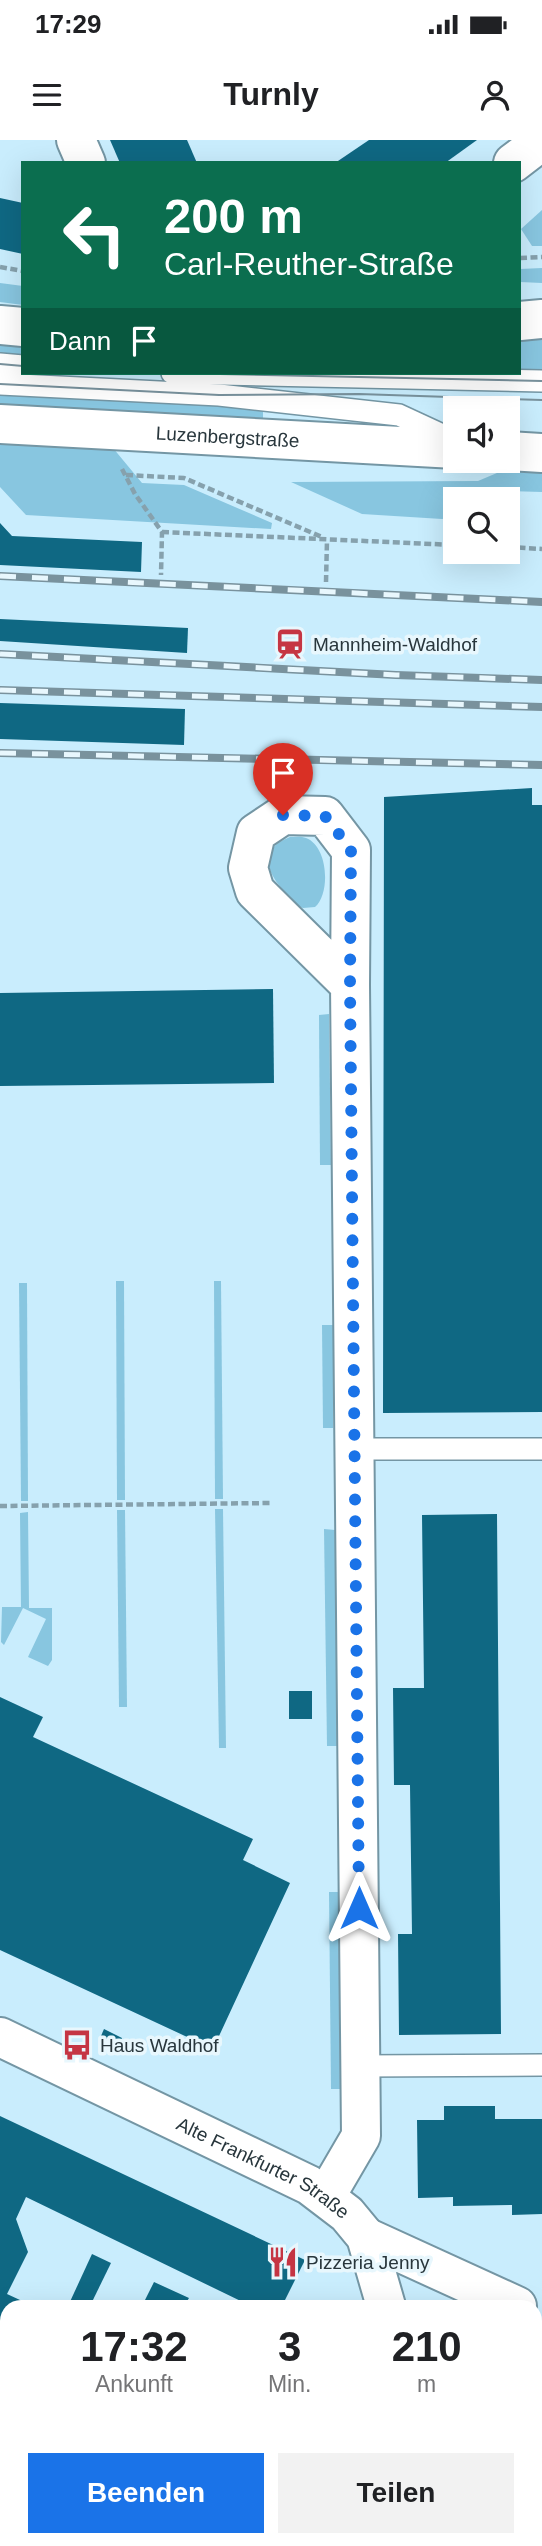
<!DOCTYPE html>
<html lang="de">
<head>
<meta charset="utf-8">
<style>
  body { margin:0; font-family:Helvetica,sans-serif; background:#f2f2f2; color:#202124; height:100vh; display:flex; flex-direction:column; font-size:26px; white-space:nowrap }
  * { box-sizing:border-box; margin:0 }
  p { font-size:23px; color:#757577 }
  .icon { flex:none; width:38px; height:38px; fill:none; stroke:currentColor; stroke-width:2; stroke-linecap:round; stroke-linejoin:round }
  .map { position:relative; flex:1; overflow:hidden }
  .sheet { position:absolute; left:0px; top:2160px; width:542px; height:247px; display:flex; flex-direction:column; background:#fff; border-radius:21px 21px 0 0; box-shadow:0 7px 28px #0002 }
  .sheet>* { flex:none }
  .guide { position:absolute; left:21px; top:21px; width:500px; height:214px; border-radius:0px; box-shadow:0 7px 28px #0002; background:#0b6e4f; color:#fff; overflow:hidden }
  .buttons { position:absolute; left:443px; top:256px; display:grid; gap:14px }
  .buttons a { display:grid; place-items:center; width:77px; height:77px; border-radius:0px; background:#fff; box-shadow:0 7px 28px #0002; font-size:35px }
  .pin { position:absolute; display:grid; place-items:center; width:60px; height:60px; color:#fff; margin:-72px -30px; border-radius:50% 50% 50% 0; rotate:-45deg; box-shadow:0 0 7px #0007 }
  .pin .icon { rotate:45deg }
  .me { position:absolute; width:77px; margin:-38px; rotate:0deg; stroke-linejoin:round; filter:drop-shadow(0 0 5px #0008) }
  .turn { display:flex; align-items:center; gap:24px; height:147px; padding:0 28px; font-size:32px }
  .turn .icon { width:91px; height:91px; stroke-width:2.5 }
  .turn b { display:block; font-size:49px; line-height:60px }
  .then { display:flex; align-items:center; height:66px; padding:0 28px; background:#0003; gap:14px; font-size:26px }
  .eta { display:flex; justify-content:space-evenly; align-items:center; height:119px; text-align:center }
  .eta b { font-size:42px; font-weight:600; line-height:49px }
  .cta { display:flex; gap:14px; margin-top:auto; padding:14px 28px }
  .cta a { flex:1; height:80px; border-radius:0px; background:#1a73e8; color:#fff; font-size:28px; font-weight:600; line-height:80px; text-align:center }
  .cta a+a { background:#f2f2f2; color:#202124 }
  .status { display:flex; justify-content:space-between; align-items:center; height:49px; padding:0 35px; background:#fff; direction:ltr }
  .status svg { height:19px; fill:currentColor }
  header { display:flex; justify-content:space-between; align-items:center; height:91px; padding:0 28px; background:#fff; font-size:32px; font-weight:600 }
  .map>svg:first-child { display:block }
  .green { fill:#88c6e0 }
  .building { fill:#0f6883 }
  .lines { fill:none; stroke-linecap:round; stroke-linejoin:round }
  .lane-casing { stroke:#7496a4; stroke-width:24 }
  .street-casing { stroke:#7496a4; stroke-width:42 }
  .secondary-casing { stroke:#7496a4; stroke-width:42 }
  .primary-casing { stroke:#7496a4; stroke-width:42 }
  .path { stroke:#86a1ad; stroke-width:4.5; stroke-dasharray:7 3.5; stroke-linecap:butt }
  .lane { stroke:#fff; stroke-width:21 }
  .street { stroke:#fff; stroke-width:38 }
  .secondary { stroke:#fff; stroke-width:38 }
  .primary { stroke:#fff; stroke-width:38 }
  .tram { stroke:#79929d; stroke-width:2 }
  .rail-casing { stroke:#79929d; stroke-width:8 }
  .rail { stroke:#e8f7fd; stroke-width:5; stroke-dasharray:16; stroke-linecap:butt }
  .route { stroke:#1a73e8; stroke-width:12; stroke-dasharray:0 21.6 }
  .labels { text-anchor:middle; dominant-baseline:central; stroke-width:7; stroke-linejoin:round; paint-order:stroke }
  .street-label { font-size:19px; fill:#28363c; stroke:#e8f7fd }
  .poi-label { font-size:19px; fill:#28363c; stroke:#e8f7fd; text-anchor:start }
</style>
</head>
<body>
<div class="status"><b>17:29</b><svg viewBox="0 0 49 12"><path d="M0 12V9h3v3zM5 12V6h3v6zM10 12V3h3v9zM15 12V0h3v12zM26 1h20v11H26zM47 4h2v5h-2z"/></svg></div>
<header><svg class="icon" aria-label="menu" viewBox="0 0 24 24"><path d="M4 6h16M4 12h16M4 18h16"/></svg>Turnly<svg class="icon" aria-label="person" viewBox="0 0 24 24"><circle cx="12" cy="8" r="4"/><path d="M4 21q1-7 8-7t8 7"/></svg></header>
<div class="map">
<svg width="542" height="2406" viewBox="0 0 542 2406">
  <rect width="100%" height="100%" fill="#c9edfd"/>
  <!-- green -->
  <g class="green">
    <polygon points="542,70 542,106 532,106 521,89"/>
    <polygon points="542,128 542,143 520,142 520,129"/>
    <polygon points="0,143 23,146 23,165 0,162"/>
    <polygon points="542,199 542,231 520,229 520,201"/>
    <polygon points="0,203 23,204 23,218 0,216"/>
    <polygon points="0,251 263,267 263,279 0,264"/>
    <polygon points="0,303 113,308 142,343 184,345 272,383 271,389 26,375 0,347"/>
    <polygon points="504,330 542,332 542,352 481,350 474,359 455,359 455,377 442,379 362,374 291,342 478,341"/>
    <path d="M290 697C295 697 301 696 306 698 328 706 331 753 315 767L303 768 298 766C279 747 246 714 290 697Z"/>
    <polygon points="329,874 331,1025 320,1025 319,875"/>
    <polygon points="116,1141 124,1141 125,1360 117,1360"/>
    <polygon points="214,1141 221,1141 223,1359 215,1359"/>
    <polygon points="19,1143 27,1143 28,1361 21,1361"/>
    <polygon points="322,1185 333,1185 333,1288 323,1288"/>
    <polygon points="215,1369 223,1369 226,1608 219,1608"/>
    <polygon points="117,1370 125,1370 127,1567 119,1567"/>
    <polygon points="28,1372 29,1468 52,1468 52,1520 48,1526 28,1517 46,1479 23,1468 4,1505 1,1502 2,1467 21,1467 20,1373"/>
    <polygon points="324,1389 335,1390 337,1606 327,1606"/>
    <polygon points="329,1752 339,1752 341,1949 331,1949"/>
    <polygon points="536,2215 542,2218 542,2406 511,2406 509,2399 536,2399"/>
    <polygon points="321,2399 392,2399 394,2406 318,2406"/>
  </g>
  <!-- building -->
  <g class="building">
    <polygon points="110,0 187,0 197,23 120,23"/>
    <polygon points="369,0 477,0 445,23 335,23"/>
    <polygon points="0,58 23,63 23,114 0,109"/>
    <polygon points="0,383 12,396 142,402 141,432 0,425"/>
    <polygon points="0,479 188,488 187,513 0,501"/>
    <polygon points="0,563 185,569 184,605 0,599"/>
    <polygon points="532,648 532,665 542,665 542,1272 383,1273 384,657"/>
    <polygon points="273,849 274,943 0,946 0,853"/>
    <polygon points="497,1374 501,1894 399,1895 398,1794 412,1794 410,1645 394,1645 393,1548 424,1548 422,1375"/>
    <rect x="289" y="1551" width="23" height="28"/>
    <polygon points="0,1557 43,1577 33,1597 253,1699 243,1720 290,1743 213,1909 0,1810"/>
    <polygon points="104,1889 122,1898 119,1905 101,1896"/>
    <polygon points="444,1966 495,1966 495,1979 542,1979 542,2074 512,2075 512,2065 453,2066 453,2057 418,2058 417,1980 444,1980"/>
    <polygon points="0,1976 305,2120 282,2166 251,2166 26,2057 16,2079 28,2112 7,2154 33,2166 7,2166 7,2243 0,2240"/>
    <polygon points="92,2114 111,2123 90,2166 68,2166"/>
    <polygon points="154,2142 189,2158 186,2163 193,2166 142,2166"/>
    <polygon points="7,2297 7,2342 0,2338 0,2312"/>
    <polygon points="228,2399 294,2399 291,2406 225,2406"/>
  </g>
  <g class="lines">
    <!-- lane casing -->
    <g class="lane-casing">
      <g id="lane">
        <polyline points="0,224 23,226"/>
        <polyline points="172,233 542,241"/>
        <polyline points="0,244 219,255 399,275 453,300"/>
        <polyline points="355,1309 542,1309"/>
        <polyline points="360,1926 542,1925"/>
      </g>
    </g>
    <!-- street casing -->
    <g class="street-casing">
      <g id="street">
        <polyline points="76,0 86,23"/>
        <polyline points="513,23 542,1"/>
        <polyline points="326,2056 361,1996 350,845 351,710 325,676 283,675 256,693 248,728 255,751 350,845"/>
        <polyline points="366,2097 517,2166"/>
        <polyline points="0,2403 7,2406"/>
      </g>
    </g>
    <!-- secondary casing -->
    <g class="secondary-casing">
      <g id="secondary">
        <path id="s1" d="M0 1897 309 2045 347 2074 366 2097 386 2166"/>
        <polyline points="452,2399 453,2406"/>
      </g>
    </g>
    <!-- primary casing -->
    <g class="primary-casing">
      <g id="primary">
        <polyline points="520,181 542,179"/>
        <polyline points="0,185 23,187"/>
        <path id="s2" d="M0 284 455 309"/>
        <polyline points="508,311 542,313"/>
      </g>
    </g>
    <!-- path -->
    <g class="path">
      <polyline points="520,118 542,117"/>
      <polyline points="0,127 23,131"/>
      <polyline points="122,329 135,354 162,392 161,435"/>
      <polyline points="126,335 184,338 322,397"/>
      <polyline points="162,392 455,405"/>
      <polyline points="508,407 542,409"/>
      <polyline points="326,442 327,400"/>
      <polyline points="0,1366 271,1363"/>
      <polyline points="306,2406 309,2399"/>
    </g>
    <!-- lane -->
    <use href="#lane" class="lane"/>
    <!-- street -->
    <use href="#street" class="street"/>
    <!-- secondary -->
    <use href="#secondary" class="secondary"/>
    <!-- primary -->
    <use href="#primary" class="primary"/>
    <!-- tram -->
    <g class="tram">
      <polyline points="0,224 23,226"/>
      <polyline points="172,233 542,241"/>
      <polyline points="0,244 219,255 359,254 542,260"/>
    </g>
    <!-- rail casing -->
    <g class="rail-casing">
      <g id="rail">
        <polyline points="0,436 542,462"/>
        <polyline points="0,514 396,535 542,540"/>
        <polyline points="0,550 542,567"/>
        <polyline points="0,613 542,625"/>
      </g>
    </g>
    <!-- rail -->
    <use href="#rail" class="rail"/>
  </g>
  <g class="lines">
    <!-- route -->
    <polyline class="route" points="283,675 325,676 351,710 350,845 359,1768"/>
  </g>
  <!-- icons -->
  <defs>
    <g id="station-bare" transform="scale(2.415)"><path d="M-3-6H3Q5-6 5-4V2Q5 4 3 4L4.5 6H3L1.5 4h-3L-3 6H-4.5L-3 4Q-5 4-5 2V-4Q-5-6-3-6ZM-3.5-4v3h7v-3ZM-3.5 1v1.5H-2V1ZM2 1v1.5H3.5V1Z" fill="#c53543" stroke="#e8f7fd" stroke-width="2.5" paint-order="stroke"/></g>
    <g id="bus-bare" transform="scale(2.415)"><path d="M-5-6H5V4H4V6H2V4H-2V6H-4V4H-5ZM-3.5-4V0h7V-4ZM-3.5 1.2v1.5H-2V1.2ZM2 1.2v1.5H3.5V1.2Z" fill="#c53543" stroke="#e8f7fd" stroke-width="2.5" paint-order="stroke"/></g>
    <g id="restaurant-bare" transform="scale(2.415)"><path d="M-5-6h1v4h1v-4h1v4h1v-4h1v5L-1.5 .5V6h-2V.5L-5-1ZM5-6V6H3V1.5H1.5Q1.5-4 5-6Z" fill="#c53543" stroke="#e8f7fd" stroke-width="2.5" paint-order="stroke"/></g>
  </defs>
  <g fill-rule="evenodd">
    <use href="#station-bare" x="290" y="504"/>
    <use href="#bus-bare" x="77" y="1905"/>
    <use href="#restaurant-bare" x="283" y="2122"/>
  </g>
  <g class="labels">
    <!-- street labels -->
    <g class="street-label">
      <text stroke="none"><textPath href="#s2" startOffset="228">Luzenbergstraße</textPath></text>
      <text stroke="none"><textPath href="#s1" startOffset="294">Alte Frankfurter Straße</textPath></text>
    </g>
    <!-- poi labels -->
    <g class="poi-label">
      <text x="313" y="504">Mannheim-Waldhof</text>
      <text x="100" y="1905">Haus Waldhof</text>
      <text x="306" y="2122">Pizzeria Jenny</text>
    </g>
  </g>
</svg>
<div class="buttons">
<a><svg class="icon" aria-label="sound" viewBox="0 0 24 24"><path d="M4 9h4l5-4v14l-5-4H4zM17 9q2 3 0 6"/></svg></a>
<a><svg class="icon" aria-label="search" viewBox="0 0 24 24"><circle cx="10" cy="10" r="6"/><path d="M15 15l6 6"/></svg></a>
</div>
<div class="pin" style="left:283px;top:675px;background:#d93025"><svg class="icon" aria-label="arrive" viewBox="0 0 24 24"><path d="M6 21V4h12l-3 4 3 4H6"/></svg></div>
<svg class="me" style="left:359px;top:1768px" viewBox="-20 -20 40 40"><path d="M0-17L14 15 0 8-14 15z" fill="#1a73e8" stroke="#fff" stroke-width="4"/></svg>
<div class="guide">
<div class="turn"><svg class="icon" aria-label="left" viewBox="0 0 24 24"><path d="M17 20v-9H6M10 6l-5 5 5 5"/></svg><div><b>200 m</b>Carl-Reuther-Straße</div></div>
<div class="then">Dann<svg class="icon" aria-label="arrive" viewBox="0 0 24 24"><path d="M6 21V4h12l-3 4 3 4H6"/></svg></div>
</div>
<section class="sheet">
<div class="eta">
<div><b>17:32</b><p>Ankunft</p></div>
<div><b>3</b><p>Min.</p></div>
<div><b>210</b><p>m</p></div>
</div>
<div class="cta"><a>Beenden</a><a>Teilen</a></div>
</section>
</div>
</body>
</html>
